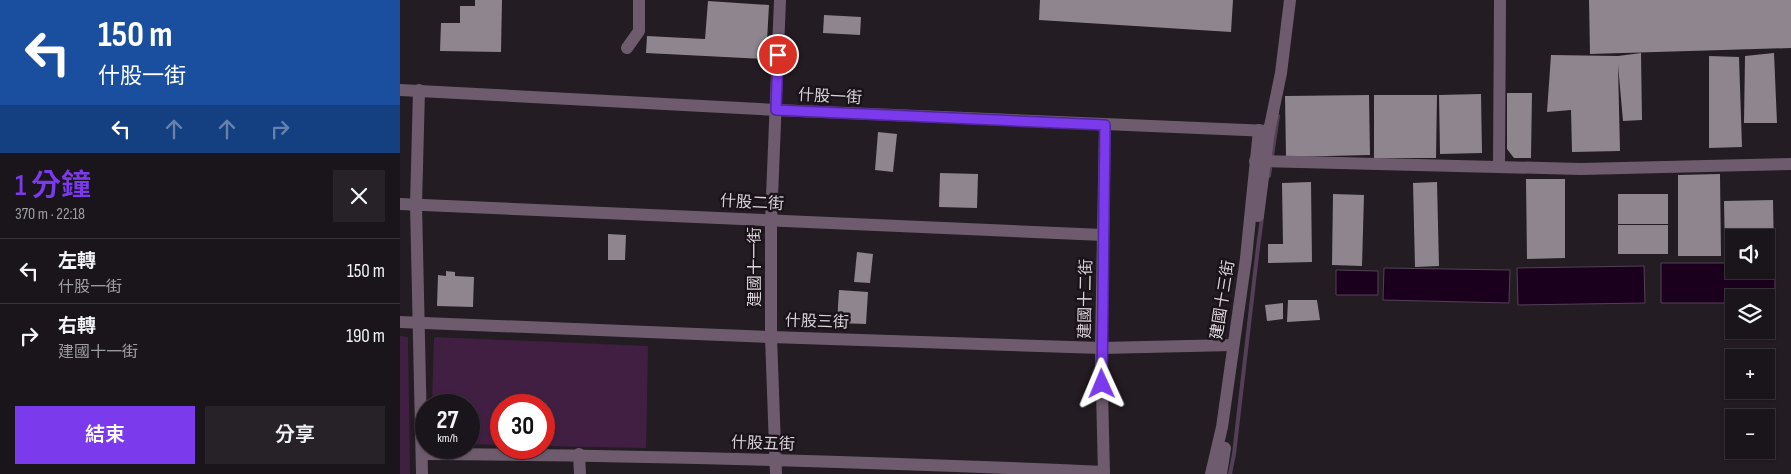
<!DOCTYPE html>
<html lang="zh-TW">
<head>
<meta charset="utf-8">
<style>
  body { margin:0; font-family:"Sofia Sans Condensed","Noto Sans TC",sans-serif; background:#272227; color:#f1f3f6; height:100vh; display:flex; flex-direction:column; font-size:19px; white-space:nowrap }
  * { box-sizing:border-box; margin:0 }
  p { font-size:16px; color:#9f9fa2 }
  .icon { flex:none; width:28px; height:28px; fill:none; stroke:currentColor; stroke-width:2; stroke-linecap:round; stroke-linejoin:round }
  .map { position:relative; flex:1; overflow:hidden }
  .panel { display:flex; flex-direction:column; background:#1a151a; width:400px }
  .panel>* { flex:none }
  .banner { background:#1a4fa0; color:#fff; overflow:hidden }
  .controls { position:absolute; left:1325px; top:229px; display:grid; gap:10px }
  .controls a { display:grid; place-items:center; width:50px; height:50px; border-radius:0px; background:#1a151a; box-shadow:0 1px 4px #0004,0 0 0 1px #383439; font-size:25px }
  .speed { position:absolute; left:15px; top:394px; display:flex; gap:10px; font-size:25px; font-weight:700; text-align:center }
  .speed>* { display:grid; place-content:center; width:65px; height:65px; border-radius:50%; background:#1a151a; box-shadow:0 1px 4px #0004,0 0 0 1px #383439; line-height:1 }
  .speed small { font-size:12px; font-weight:400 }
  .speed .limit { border:8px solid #d22; background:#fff; color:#111 }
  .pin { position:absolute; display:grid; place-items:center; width:42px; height:42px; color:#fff; margin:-21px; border:2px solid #fff; border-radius:50%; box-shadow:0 1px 5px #0007 }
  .me { position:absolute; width:55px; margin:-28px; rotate:359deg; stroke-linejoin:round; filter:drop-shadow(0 0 4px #0008) }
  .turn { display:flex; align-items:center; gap:18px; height:105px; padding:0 15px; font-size:22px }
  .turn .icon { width:65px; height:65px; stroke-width:2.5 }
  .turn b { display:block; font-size:35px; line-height:42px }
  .lanes { display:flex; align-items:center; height:48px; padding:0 15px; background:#0003; justify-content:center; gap:25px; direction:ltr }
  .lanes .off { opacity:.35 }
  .round { display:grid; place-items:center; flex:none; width:52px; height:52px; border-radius:0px; background:#272227 }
  .head { display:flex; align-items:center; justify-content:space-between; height:85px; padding:0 15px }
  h1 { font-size:30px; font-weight:600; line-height:38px; color:#7c3aed }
  .primary-button { display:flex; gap:10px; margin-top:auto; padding:10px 15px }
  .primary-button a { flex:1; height:58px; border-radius:0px; background:#7c3aed; color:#fff; font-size:20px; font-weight:600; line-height:58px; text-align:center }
  .primary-button a+a { background:#272227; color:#f1f3f6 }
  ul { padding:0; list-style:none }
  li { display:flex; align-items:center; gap:15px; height:65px; padding:0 15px; border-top:1px solid #383439 }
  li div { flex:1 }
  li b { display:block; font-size:19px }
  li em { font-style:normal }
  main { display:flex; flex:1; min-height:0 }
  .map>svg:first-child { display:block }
  .green { fill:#411f43 }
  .water { fill:#1b001e; stroke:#544056 }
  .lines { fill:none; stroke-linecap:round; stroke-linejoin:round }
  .stream { stroke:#544056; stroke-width:4 }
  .building { fill:#8e858e }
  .minor { stroke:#6e5c6e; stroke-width:12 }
  .route-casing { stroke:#51269a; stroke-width:12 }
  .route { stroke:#7c3aed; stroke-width:9 }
  .labels { text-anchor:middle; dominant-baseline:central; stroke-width:5; stroke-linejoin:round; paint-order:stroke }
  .street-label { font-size:16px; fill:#d9d4d9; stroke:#1a131a }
</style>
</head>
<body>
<main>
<section class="panel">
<div class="banner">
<div class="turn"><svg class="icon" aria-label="left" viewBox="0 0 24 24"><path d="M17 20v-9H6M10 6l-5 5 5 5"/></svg><div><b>150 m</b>什股一街</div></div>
<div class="lanes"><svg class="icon" aria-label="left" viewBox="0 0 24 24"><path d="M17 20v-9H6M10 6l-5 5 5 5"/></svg><svg class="icon off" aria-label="ahead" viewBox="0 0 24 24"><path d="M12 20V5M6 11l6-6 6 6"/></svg><svg class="icon off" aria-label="ahead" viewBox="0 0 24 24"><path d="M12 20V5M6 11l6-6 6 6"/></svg><svg class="icon off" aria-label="right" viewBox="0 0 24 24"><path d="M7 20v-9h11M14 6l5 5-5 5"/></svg></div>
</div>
<div class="head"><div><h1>1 分鐘</h1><p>370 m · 22:18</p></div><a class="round"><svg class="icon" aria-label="close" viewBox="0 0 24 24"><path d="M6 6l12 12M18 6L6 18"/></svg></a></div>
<ul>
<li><svg class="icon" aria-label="left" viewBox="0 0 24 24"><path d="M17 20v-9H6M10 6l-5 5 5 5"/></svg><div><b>左轉</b><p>什股一街</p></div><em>150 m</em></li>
<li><svg class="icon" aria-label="right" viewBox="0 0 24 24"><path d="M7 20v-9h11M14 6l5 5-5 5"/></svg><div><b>右轉</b><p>建國十一街</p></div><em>190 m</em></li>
</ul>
<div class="primary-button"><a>結束</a><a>分享</a></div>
</section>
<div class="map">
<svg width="1391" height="474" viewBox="0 0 1391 474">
  <rect width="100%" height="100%" fill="#231c23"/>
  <!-- green -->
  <g class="green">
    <polygon points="0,336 8,337 10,474 0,474"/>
    <polygon points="34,337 248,346 246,448 144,446 144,405 101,405 101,445 69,444 69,405 32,405"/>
  </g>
  <!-- water -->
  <g class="water">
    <polygon points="1261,263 1334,263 1334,270 1366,270 1366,263 1375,263 1375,303 1366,303 1366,298 1334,298 1334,303 1261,303"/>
    <polygon points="1244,266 1245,303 1118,305 1117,268"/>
    <polygon points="984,268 1110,270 1109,303 983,300"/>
    <polygon points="936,270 978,271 978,295 936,295"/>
  </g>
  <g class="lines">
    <!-- stream -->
    <g class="stream">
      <polyline points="869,176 878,116"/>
      <polyline points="830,474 834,454 858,247 862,218"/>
    </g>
  </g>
  <!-- building -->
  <g class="building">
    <polygon points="75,0 102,0 101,52 40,51 41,23 60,23 60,6 75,6"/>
    <polygon points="640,0 833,0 831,32 639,20"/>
    <polygon points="1189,0 1391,0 1391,48 1190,54"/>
    <polygon points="308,1 369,5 366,59 246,53 247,36 305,39"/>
    <polygon points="424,15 461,17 460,35 423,33"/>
    <polygon points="1241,53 1242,120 1223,121 1218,65 1220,151 1172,152 1171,110 1147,112 1151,55 1218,56"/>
    <polygon points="1374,53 1377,123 1344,123 1345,56"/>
    <polygon points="1309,56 1339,57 1342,147 1309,148"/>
    <polygon points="1107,93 1132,93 1131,158 1114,158 1107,149"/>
    <polygon points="1081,94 1082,153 1040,154 1039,95"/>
    <polygon points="969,95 970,155 886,157 885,96"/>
    <polygon points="974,95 1037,95 1036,158 974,158"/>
    <polygon points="478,132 497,134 493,172 475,170"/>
    <polygon points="540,173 578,174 577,208 539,207"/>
    <polygon points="1320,174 1321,256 1278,256 1278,175"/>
    <polygon points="1126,179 1165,179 1165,258 1127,259"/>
    <polygon points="911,182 912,262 868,263 868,244 883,244 882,183"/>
    <polygon points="1037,182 1039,266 1015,267 1013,183"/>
    <polygon points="933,194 964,195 962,266 932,265"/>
    <rect x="1218" y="194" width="50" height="30"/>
    <polygon points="1373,200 1374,256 1366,256 1366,238 1334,238 1334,257 1325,257 1324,201"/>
    <rect x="1218" y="225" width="50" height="29"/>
    <polygon points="208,234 226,235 225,260 208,260"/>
    <polygon points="457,252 473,254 470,283 454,282"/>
    <polygon points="46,271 55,272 55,276 74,277 73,307 37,306 38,275 46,276"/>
    <polygon points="439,290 468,292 466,324 437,323"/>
    <polygon points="888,300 917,300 920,320 887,322"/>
    <polygon points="883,303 883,319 867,321 865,305"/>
  </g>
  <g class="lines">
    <!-- minor -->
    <g class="minor">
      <polyline points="227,48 239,31 239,0"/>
      <polyline points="0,90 376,110 869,131 881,73 890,0"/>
      <polyline points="19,90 16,205 22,474"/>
      <polyline points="855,161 1181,169 1391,164"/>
      <polyline points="1099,167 1100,0"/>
      <polyline points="0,204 703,235"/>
      <polyline points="858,216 869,131"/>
      <polyline points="0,322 371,337 701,348 833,345"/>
      <path d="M22 454C249 455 477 462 704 472"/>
      <polyline points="179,454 180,474"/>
      <polyline points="376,474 371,337 371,221 380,0"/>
      <polyline points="704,474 701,348 705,125"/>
      <polyline points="811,474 822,427 846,258 859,130"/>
      <polyline points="821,474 825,448"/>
    </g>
  </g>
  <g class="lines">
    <!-- route casing -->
    <g class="route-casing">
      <polyline id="route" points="378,55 376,110 705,125 702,384"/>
    </g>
    <!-- route -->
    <use href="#route" class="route"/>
  </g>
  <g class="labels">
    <!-- street labels -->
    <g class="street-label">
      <text transform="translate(430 97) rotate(3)">什股一街</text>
      <text transform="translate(352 203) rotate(3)">什股二街</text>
      <text transform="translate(355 267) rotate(-90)">建國十一街</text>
      <text transform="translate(686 299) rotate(-89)">建國十二街</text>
      <text transform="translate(823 300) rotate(-81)">建國十三街</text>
      <text transform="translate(417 322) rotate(2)">什股三街</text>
      <text transform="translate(363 444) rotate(2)">什股五街</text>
    </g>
  </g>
</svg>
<div class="controls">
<a><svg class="icon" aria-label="sound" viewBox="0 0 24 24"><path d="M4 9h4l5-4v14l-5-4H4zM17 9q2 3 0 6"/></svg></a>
<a><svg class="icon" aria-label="layers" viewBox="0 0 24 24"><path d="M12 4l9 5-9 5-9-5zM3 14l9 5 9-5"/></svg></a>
<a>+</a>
<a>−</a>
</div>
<div class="speed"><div>27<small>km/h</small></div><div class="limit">30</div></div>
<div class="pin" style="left:378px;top:55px;background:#d93025"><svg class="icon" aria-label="arrive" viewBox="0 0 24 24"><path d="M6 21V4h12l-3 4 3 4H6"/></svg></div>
<svg class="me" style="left:702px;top:384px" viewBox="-20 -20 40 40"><path d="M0-17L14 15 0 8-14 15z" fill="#7c3aed" stroke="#fff" stroke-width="4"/></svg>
</div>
</main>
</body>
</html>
